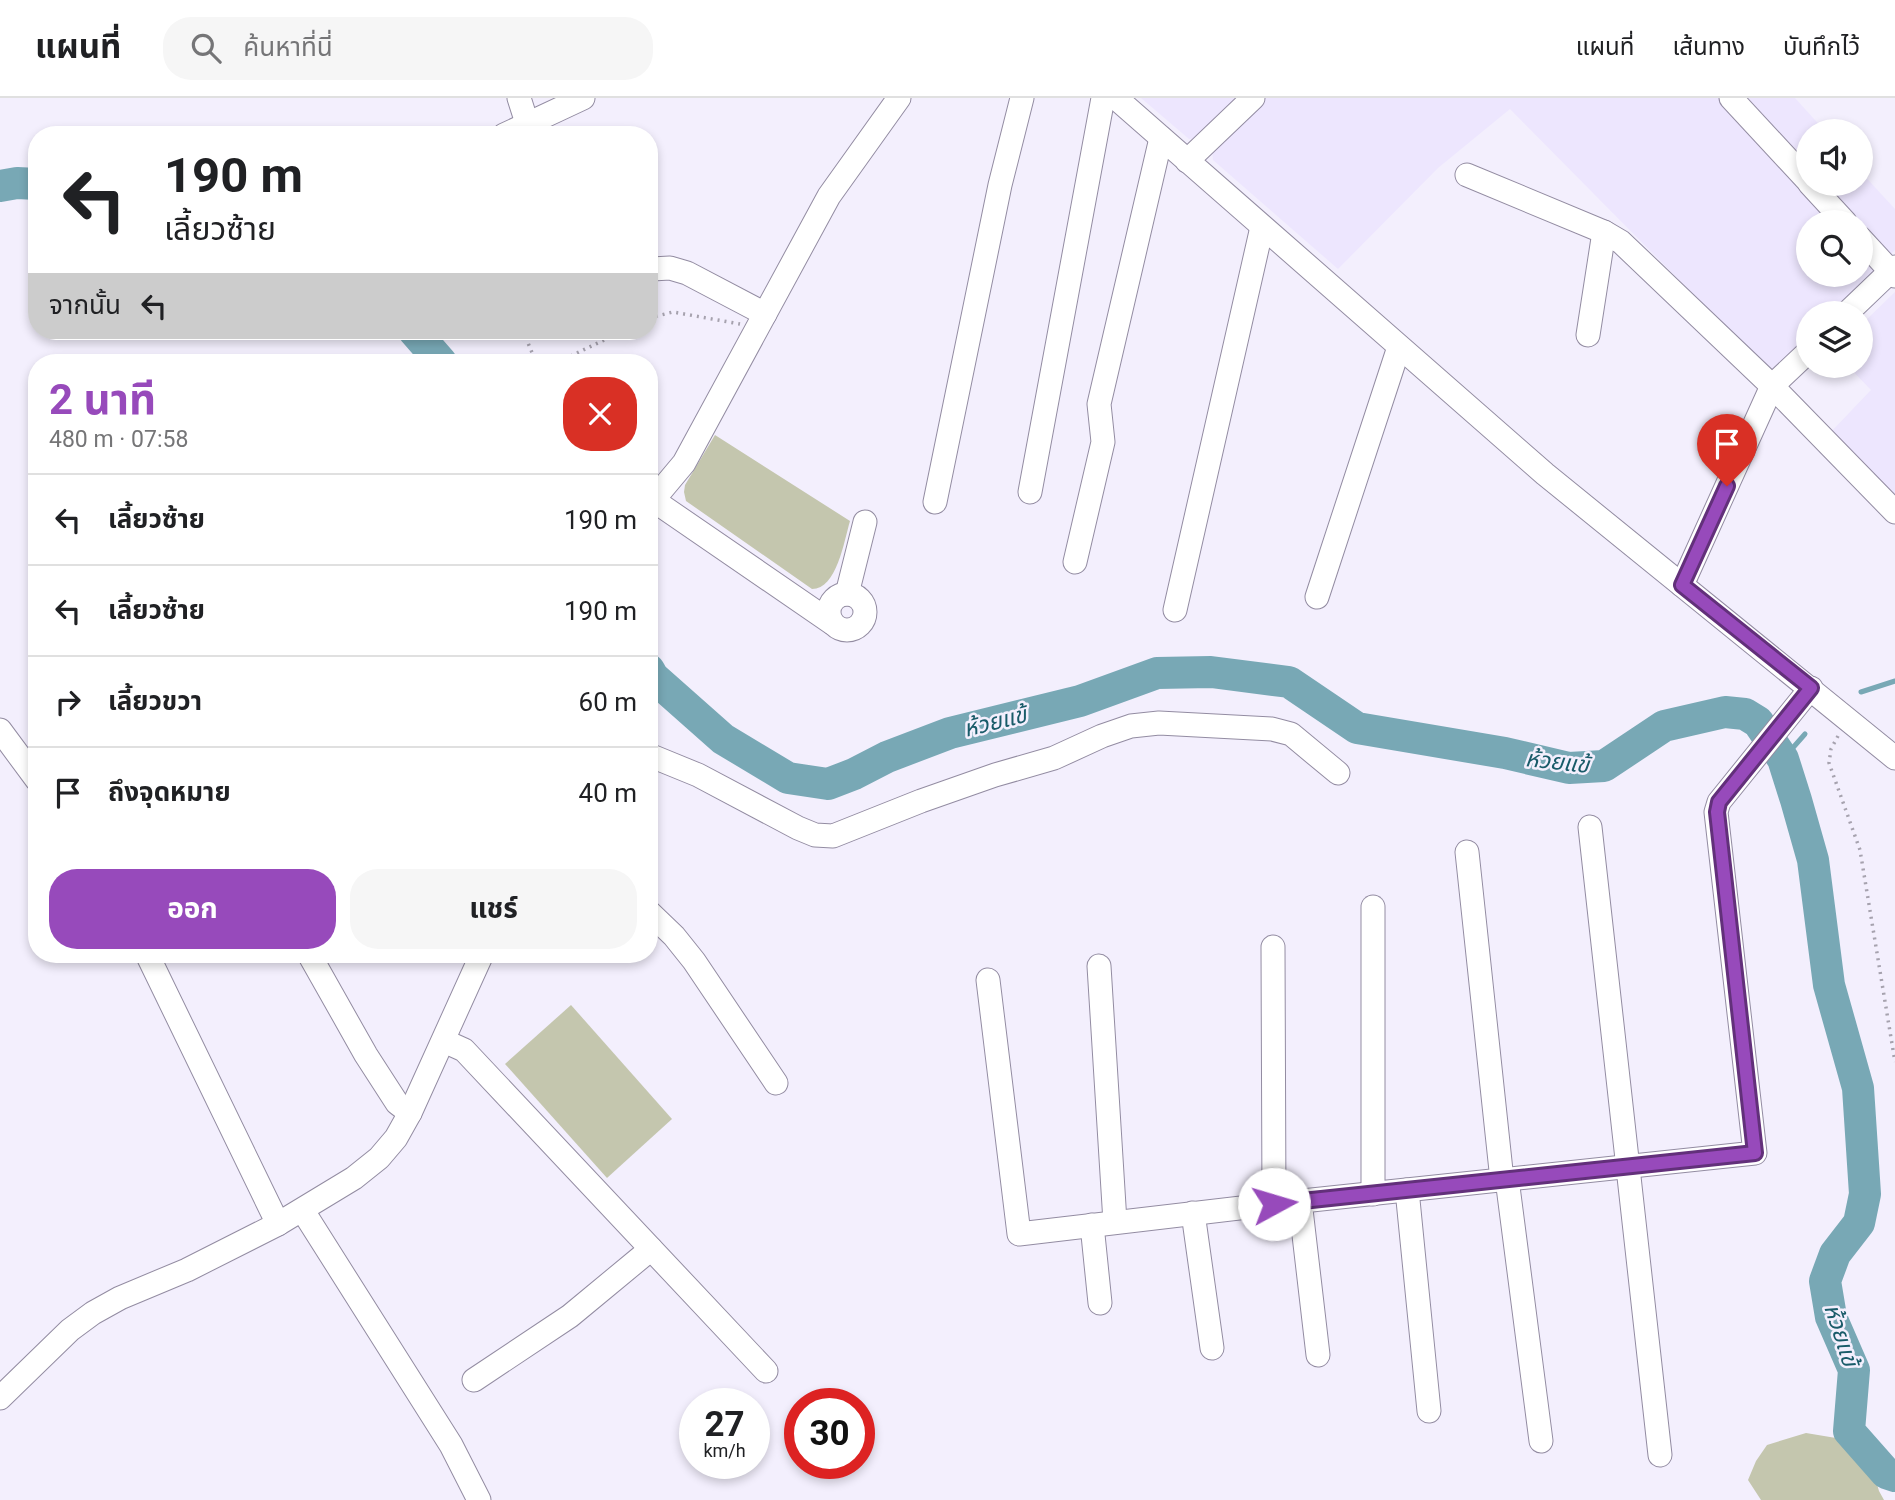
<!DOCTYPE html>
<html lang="th">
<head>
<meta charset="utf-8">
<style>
  body { margin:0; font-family:Roboto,"Noto Sans Thai",sans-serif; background:#f6f6f6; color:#202124; height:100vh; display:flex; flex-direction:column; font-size:26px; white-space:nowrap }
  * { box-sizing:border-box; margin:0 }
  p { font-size:23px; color:#757577 }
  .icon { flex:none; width:38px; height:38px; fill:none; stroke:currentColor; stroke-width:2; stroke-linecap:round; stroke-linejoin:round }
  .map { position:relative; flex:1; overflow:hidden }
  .details { position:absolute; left:28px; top:256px; width:630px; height:609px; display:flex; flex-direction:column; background:#fff; border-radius:28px; box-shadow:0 4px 10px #0003 }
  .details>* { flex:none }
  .hud { position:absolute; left:28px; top:28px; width:630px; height:214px; border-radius:28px; box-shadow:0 4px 10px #0003; background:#fff; color:#202124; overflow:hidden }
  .controls { position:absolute; left:1796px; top:21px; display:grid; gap:14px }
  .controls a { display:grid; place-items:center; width:77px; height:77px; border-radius:50%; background:#fff; box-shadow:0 4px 10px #0003; font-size:35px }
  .speed { position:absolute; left:679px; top:1290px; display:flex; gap:14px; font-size:35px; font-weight:700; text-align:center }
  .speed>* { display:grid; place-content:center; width:91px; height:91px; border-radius:50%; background:#fff; box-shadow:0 4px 10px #0003; line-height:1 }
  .speed small { font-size:18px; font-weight:400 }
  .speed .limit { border:10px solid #d22; background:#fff; color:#111 }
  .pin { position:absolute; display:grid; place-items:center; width:60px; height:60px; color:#fff; margin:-72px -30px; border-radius:50% 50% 50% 0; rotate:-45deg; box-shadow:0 0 7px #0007 }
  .pin .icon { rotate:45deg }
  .me { position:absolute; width:77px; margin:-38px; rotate:84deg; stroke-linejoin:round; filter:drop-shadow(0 0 5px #0008) }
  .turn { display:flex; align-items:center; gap:24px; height:147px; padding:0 21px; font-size:32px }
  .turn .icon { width:91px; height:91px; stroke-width:2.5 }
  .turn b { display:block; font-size:49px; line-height:60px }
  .then { display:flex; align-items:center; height:66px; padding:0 21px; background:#0003; gap:14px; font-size:26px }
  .round { display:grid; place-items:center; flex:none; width:74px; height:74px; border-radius:28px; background:#f6f6f6 }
  .summary { display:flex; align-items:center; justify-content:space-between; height:119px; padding:0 21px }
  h1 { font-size:42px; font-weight:700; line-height:52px; color:#974abb }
  .action { display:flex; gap:14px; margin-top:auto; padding:14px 21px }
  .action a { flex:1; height:80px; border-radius:28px; background:#974abb; color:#fff; font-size:28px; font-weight:700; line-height:80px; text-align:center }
  .action a+a { background:#f6f6f6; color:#202124 }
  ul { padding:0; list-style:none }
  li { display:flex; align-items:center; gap:21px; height:91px; padding:0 21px; border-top:2px solid #e0e0e0 }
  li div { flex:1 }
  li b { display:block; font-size:26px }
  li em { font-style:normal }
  header { display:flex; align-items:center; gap:42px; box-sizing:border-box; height:98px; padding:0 35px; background:#fff; border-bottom:2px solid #e0e0e0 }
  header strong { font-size:33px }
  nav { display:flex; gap:38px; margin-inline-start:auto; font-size:24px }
  .search { width:490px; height:63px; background:#f6f6f6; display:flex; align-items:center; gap:18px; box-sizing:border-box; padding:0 24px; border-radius:28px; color:#757577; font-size:26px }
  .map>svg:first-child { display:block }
  .built { fill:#ede6fe; fill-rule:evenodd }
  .green { fill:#c4c6ae }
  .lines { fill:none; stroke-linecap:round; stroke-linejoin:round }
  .stream { stroke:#78a8b5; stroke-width:5 }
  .river { stroke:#78a8b5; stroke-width:32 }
  .minor-casing { stroke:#938ca2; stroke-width:25 }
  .path { stroke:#a6a2ae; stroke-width:3.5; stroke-dasharray:2 5; stroke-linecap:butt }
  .minor { stroke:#fff; stroke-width:23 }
  .route-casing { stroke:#62307a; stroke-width:18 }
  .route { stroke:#974abb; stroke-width:12 }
  .labels { text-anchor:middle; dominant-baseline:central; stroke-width:5; stroke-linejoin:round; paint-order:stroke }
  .water-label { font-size:23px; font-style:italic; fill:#195b69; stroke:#f3effd }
</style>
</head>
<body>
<header>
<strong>แผนที่</strong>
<div class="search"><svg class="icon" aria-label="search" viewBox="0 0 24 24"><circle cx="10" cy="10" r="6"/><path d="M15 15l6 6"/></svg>ค้นหาที่นี่</div>
<nav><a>แผนที่</a><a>เส้นทาง</a><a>บันทึกไว้</a></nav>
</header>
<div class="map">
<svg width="1895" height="1402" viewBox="0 0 1895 1402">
  <rect width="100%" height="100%" fill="#f3effd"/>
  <!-- built -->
  <g class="built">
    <path d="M1141 0H1795L1825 33H1808V86H1860V73L1895 111V152L1831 215H1808V239L1771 275 1510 11 1438 70 1338 171 1213 62 1212 49 1202 39 1189 41ZM1808 124H1860V177H1808Z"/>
    <polygon points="1895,194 1895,400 1831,334 1871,292 1848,268 1860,268 1860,228"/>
  </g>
  <!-- green -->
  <g class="green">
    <path d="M715 337 850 423C844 443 837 491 812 491L686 403 684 394 685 387Z"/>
    <polygon points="571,907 672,1021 607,1080 505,966"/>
    <polygon points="1806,1335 1842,1341 1874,1376 1879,1393 1884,1402 1761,1402 1748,1382 1756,1363 1767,1347"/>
  </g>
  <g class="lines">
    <!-- stream -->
    <g class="stream">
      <polyline points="1861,594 1895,583"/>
      <polyline points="1783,661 1805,636"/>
    </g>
    <!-- river -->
    <g class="river">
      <polyline points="0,88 17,85 37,86"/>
      <polyline points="414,233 441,264"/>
      <polyline points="649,572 653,579 723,641 788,680 828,686 854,676 887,659 950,635 1080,603 1157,575 1211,574 1289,584 1357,630 1505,655 1569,670 1604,668 1664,628 1725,614 1745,616 1758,624 1783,661 1796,702 1813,762 1829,887 1858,990 1865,1096 1859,1125 1835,1156 1825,1183 1831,1219 1854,1272 1849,1333 1886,1375 1895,1378"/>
    </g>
    <!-- minor casing -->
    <g class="minor-casing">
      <g id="minor">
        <polyline points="519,0 527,25"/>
        <polyline points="1116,0 1545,376 1895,660"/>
        <polyline points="1731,0 1808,83"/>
        <polyline points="504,37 583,0"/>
        <polyline points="1187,63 1253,0"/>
        <polyline points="1467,77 1604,134 1621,144 1772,288 1895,414"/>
        <polyline points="1810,86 1845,124"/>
        <polyline points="1860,140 1895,178"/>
        <polyline points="652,171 670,170 687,175 765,216"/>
        <polyline points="1847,215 1895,169"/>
        <polyline points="1588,237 1604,134"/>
        <polyline points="1030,394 1103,0"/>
        <polyline points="653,402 832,525"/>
        <polyline points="935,404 1000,87 1022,0"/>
        <polyline points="649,410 653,402 684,365 829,98 899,0"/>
        <polyline points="1075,464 1103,344 1099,306 1161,40"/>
        <polyline points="1682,487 1772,288 1808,254"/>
        <circle cx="847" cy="514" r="18"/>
        <polyline points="847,496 865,424"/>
        <polyline points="1317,499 1399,249"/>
        <polyline points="1175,512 1262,129"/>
        <polyline points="0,632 37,682"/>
        <polyline points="649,657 698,677 798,730 815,737 833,738 921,703 995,677 1054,660 1102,638 1131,628 1159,625 1272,631 1291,636 1338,675"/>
        <polyline points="1590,729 1660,1357"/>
        <polyline points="1467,754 1502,1082"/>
        <polyline points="1373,809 1373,1096"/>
        <polyline points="649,814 674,838 694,863 776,985"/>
        <polyline points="1273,849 1274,1106"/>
        <polyline points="147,856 278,1126"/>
        <polyline points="309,856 366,957 397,1005 410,1015"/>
        <polyline points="1099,868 1115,1124"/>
        <polyline points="988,882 1019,1136 1274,1106 1755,1055 1716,714 1719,704 1811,590"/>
        <polyline points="444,943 464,952 766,1273"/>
        <polyline points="1507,1081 1541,1343"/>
        <polyline points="1407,1092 1429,1313"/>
        <polyline points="1300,1103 1318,1257"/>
        <polyline points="303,1113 451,1347 479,1402"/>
        <polyline points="1193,1115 1212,1250"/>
        <polyline points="1092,1127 1100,1205"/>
        <polyline points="474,1282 570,1218 651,1151"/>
        <polyline points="0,1300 70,1232 93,1215 120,1200 187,1172 278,1126 354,1080 379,1060 396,1040 410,1015 482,856"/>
      </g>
    </g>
    <!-- path -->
    <g class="path">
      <polyline points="649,220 673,214 740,226"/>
      <polyline points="523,233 536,264"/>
      <polyline points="558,264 623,233"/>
      <polyline points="1838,638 1831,651 1829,665 1860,752 1895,964"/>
    </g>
    <!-- minor -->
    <use href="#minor" class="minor"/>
  </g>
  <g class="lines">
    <!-- route casing -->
    <g class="route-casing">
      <polyline id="route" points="1274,1106 1755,1055 1717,714 1719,704 1811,590 1682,487 1727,388"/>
    </g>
    <!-- route -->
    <use href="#route" class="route"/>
  </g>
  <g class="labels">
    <!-- water labels -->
    <g class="water-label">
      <text transform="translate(995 624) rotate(-14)">ห้วยแข้</text>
      <text transform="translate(1557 664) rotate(6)">ห้วยแข้</text>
      <text transform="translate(1841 1237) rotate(72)">ห้วยแข้</text>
    </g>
  </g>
</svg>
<div class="controls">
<a><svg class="icon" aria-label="sound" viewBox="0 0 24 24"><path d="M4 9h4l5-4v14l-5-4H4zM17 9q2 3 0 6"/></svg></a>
<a><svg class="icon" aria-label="search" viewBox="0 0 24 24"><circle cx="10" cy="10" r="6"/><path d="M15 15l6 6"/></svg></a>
<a><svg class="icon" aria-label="layers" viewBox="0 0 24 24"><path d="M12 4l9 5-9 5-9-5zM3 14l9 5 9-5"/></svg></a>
</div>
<div class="speed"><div>27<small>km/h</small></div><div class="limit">30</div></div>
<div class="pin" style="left:1727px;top:388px;background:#d93025"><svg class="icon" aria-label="arrive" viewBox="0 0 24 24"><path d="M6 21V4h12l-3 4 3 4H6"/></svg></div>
<svg class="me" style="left:1274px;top:1106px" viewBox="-20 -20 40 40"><circle r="19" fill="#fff"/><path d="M0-13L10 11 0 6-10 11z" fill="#974abb"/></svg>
<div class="hud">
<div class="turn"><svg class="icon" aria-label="left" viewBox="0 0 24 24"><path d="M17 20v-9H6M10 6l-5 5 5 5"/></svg><div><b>190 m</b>เลี้ยวซ้าย</div></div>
<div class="then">จากนั้น<svg class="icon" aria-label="left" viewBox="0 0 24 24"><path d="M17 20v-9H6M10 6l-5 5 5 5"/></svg></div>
</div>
<section class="details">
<div class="summary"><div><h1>2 นาที</h1><p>480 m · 07:58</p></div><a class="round" style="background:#d93025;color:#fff"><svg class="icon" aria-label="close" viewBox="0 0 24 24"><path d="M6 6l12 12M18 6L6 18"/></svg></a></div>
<ul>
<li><svg class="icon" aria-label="left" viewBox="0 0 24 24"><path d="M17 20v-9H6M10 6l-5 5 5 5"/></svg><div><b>เลี้ยวซ้าย</b></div><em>190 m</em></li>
<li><svg class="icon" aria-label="left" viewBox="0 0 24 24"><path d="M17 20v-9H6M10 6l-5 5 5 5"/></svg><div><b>เลี้ยวซ้าย</b></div><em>190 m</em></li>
<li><svg class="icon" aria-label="right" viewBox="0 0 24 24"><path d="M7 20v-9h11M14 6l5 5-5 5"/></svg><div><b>เลี้ยวขวา</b></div><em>60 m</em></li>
<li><svg class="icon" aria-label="arrive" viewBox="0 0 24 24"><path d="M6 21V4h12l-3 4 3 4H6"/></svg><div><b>ถึงจุดหมาย</b></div><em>40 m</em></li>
</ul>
<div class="action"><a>ออก</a><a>แชร์</a></div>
</section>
</div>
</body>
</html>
